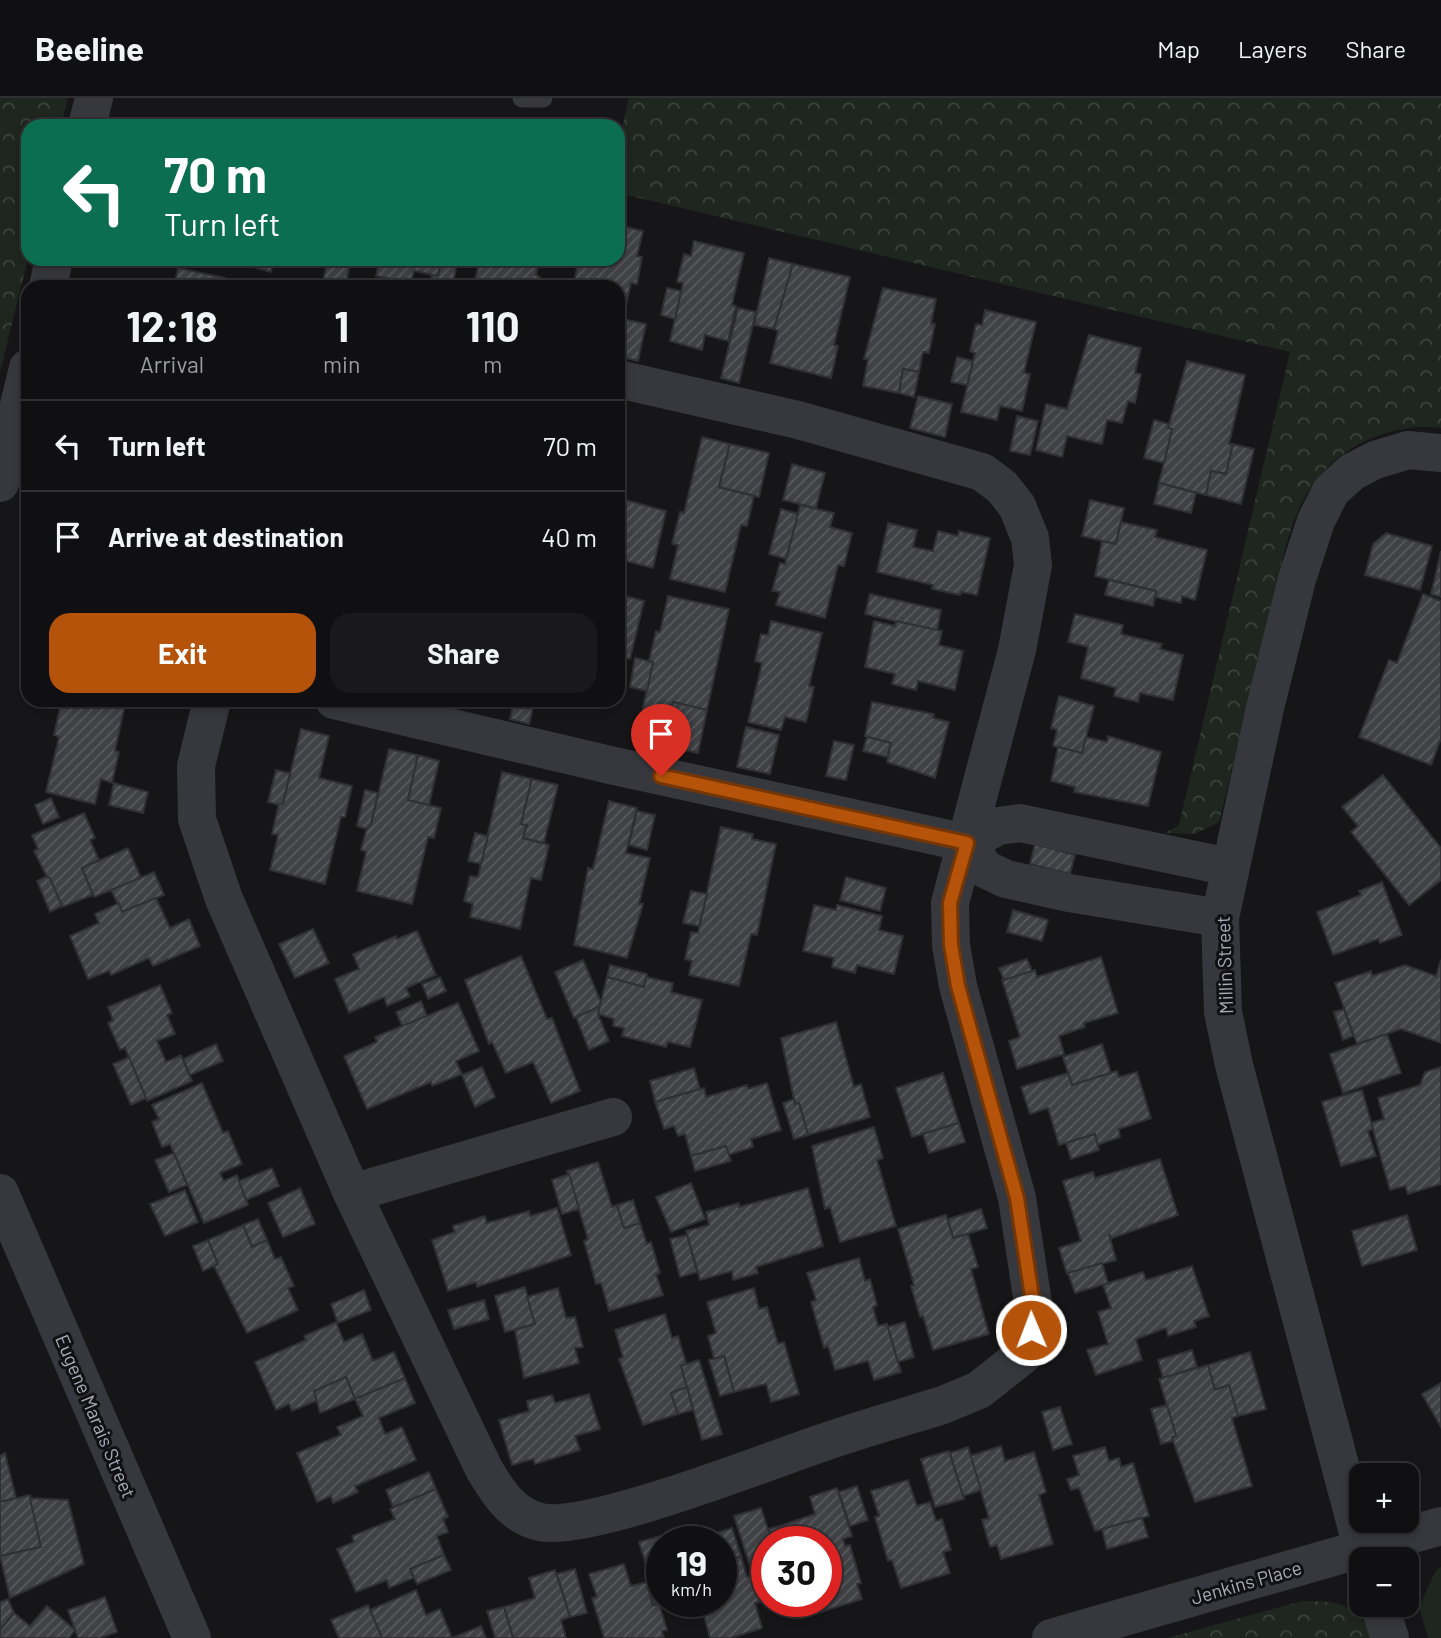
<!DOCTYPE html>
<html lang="en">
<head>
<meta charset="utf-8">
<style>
  body { margin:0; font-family:Barlow,sans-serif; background:#19191b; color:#f1f3f6; height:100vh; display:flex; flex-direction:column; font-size:26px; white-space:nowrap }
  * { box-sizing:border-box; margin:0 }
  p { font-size:23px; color:#9c9d9f }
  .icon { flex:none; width:38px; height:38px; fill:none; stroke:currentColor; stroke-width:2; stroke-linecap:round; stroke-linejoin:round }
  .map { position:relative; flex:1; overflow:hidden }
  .side { position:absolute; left:21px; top:182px; width:604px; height:427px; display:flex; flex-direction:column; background:#101012; border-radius:21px; box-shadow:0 4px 10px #0003,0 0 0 2px #303032 }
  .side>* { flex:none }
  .banner { position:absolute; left:21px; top:21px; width:604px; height:147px; border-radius:21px; box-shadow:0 4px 10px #0003,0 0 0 2px #303032; background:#0b6e4f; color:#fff; overflow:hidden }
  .tools { position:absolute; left:1349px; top:1365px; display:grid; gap:14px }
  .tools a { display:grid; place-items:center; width:70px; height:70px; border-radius:14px; background:#101012; box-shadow:0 4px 10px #0003,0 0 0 2px #303032; font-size:35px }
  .speed { position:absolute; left:646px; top:1428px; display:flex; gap:14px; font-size:35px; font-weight:700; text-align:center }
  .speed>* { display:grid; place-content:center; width:91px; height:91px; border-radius:50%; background:#101012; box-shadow:0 4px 10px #0003,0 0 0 2px #303032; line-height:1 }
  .speed small { font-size:18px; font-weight:400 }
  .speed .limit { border:10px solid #d22; background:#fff; color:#111 }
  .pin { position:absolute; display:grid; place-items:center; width:60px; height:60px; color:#fff; margin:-72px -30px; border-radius:50% 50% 50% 0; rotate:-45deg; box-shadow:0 0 7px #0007 }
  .pin .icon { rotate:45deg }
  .me { position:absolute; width:77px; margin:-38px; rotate:359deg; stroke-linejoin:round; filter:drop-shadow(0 0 5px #0008) }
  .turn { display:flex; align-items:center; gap:24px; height:147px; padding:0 28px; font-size:32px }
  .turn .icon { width:91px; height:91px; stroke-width:2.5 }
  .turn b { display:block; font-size:49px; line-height:60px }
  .eta { display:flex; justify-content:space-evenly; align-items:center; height:119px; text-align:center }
  .eta b { font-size:42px; font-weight:700; line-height:49px }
  .cta { display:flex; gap:14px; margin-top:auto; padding:14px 28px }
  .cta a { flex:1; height:80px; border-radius:21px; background:#b45309; color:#fff; font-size:28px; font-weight:700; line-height:80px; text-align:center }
  .cta a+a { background:#19191b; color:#f1f3f6 }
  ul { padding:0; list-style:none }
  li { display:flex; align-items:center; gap:21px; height:91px; padding:0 28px; border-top:2px solid #303032 }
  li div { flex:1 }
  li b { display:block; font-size:26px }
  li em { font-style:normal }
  header { display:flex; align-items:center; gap:42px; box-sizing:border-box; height:98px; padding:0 35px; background:#101012; border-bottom:2px solid #303032 }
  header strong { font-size:33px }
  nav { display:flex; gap:38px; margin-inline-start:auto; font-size:24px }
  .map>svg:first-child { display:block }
  .green { fill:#1e261f }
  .park { fill:url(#park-crowns) }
  .building { fill:url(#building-hatch); stroke:#303034; stroke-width:2 }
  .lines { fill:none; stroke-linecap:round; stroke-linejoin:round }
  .lane { stroke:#37383d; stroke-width:19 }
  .street { stroke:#37383d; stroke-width:38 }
  .route-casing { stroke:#753606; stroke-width:18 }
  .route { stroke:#b45309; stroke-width:12 }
  .labels { text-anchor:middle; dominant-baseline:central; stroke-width:6; stroke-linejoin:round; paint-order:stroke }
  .street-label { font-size:19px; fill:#a8adb8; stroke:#111113 }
</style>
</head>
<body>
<header>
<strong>Beeline</strong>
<nav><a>Map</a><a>Layers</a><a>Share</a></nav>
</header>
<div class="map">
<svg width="1441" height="1540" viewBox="0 0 1441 1540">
  <defs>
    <pattern id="park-crowns" width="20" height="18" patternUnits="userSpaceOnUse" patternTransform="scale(1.75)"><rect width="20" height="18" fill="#1e261f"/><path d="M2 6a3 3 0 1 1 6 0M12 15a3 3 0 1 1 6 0" fill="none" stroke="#3c433d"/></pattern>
    <pattern id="building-hatch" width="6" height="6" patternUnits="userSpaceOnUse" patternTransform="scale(1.75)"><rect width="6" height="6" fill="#404145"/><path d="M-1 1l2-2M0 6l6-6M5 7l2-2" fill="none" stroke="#595a5e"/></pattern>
  </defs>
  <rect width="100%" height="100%" fill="#161618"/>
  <!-- green -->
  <polygon class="green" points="1441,1469 1441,1540 1428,1540 1419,1509 1436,1472"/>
  <!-- park -->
  <g class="park">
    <polygon points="0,0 68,0 61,28 28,28 28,161 0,274"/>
    <path d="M629 0H1441V330C1391 323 1334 350 1308 394 1286 430 1280 475 1270 516 1253 585 1236 655 1219 724L1195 736 1165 735 1179 727 1290 254 618 95V48Z"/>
    <path d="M1302 1503C1341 1503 1354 1505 1375 1540H1167Z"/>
  </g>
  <!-- building -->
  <g class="building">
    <polygon points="618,127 643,133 637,158 642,159 637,186 631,185 626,208 618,206 618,189 573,189 579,161 618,161"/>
    <polygon points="694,143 744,155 732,207 736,208 728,243 705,237 702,252 670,243 683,185 677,184 684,156 691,158"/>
    <polygon points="769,160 793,166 774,231 754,227"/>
    <polygon points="225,161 274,161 271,174"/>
    <polygon points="328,161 351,161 345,189 322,188"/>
    <polygon points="380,161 442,161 438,178 414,173 411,185 376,178"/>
    <polygon points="442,161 458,161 452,189 429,189 432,177 438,178"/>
    <polygon points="476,161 540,161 536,177 540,179 538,189 473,189 479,166 475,165"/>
    <polygon points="793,166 850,179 834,247 838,248 831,280 770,265 778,233 774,231"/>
    <polygon points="178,170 225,180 222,189 174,189"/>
    <polygon points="667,190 681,193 675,221 661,217"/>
    <polygon points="883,190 936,201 931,226 935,226 929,255 923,254 919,274 903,271 899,295 863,288 868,261 864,261"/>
    <polygon points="738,210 756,214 739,285 721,280"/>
    <polygon points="985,212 1036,224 1024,275 1030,276 1022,313 1000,308 997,322 961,314 975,255 970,253 976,226 982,227"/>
    <polygon points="618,220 646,226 638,263 618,258"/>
    <polygon points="1089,237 1141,250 1135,275 1141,276 1135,305 1128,303 1122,325 1107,322 1102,346 1067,338 1062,359 1036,352 1046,306 1067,311"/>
    <polygon points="957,259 973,263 967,287 951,284"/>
    <polygon points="1187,263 1245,277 1229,346 1233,346 1226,376 1211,373 1206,397 1159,385 1172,331 1168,330"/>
    <polygon points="903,271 919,274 914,299 899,295"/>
    <polygon points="918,298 952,306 945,339 910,330"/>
    <polygon points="1017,318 1038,323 1030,357 1010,353"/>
    <polygon points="1154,322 1169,326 1168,330 1172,331 1164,365 1144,360"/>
    <polygon points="702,339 730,346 719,389 754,398 747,428 741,427 725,494 670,481 678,447 672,446 680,414 684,415"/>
    <polygon points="730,346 769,355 759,399 719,389"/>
    <polygon points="1233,346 1254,351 1241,406 1206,397 1211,373 1226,376"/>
    <polygon points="792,366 825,375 816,410 783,402"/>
    <polygon points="1159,385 1196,395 1191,415 1154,406"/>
    <polygon points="618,400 666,413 653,470 618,461"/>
    <polygon points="1090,402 1124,410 1116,446 1082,438"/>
    <polygon points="800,407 834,415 830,429 852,435 844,468 838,467 825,520 776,507 780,494 772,493 780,465 785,466"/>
    <polygon points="781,411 798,416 786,461 769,456"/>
    <polygon points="1121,424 1157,432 1155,439 1207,452 1195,502 1182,498 1181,505 1155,499 1156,493 1095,478 1102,443 1116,446"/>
    <polygon points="888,425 917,432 913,449 933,453 938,433 958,438 959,433 990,440 977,497 961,494 960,497 932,491 933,487 877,474"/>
    <polygon points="1386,435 1432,448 1420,492 1365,477 1373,446"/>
    <polygon points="1441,453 1441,499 1431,496"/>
    <polygon points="1109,482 1156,493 1153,508 1105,497"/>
    <polygon points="618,496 644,503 630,561 618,558"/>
    <polygon points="870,496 941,512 937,533 865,516"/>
    <polygon points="1423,496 1441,503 1441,640 1431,667 1359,639 1389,562 1397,565"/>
    <polygon points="668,498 729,511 707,612 673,604 663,647 636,641 653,564 649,563 656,533 660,534"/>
    <polygon points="1075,516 1123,527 1121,536 1162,546 1160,551 1183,557 1173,602 1140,595 1138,604 1114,598 1116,590 1081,580 1088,549 1068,544"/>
    <polygon points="771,523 822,535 809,588 814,589 806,624 785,619 781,632 748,624 762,565 755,563 761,536 768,537"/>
    <polygon points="874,523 895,528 896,523 942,533 939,547 963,553 955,592 918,583 916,592 892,586 895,576 865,569"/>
    <polygon points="635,560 653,564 647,593 630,589"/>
    <polygon points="1059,598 1094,608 1082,655 1053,648 1057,632 1051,630"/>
    <polygon points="66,602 126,602 115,653 119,654 112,685 101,681 95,706 46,694 59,639 54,637 61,605 65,606"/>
    <polygon points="514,602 535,602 529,626 510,621"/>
    <polygon points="673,604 707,612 698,655 663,647"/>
    <polygon points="872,604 934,616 933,620 949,624 935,680 887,664 891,645 865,638"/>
    <polygon points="746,629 779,637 770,676 737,669"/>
    <polygon points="301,631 329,638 319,680 352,688 345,719 341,719 325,786 270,772 278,737 272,736 279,705 283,705"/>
    <polygon points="1108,638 1161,654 1148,708 1074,694 1075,689 1051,683 1058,649 1082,655 1086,639 1107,644"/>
    <polygon points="867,639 891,645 887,659 863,653"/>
    <polygon points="834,643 854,647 846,682 826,678"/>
    <polygon points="389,651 418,657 408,702 441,710 434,740 428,739 412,806 357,793 366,754 361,752 368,726 371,726"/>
    <polygon points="418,657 439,663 429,707 408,702"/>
    <polygon points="276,672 290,675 283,705 279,707 268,704"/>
    <polygon points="502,674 532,681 521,726 527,727 523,740 549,747 541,782 531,780 520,831 470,819 473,806 464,803 470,778 478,779"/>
    <polygon points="1383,677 1441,750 1441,782 1409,807 1351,734 1358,728 1342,709"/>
    <polygon points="532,681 558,687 544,745 523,740 527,727 521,726"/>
    <polygon points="114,685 148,694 143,715 109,707"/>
    <polygon points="365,692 378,695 371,726 367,731 357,728"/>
    <polygon points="51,700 59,719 43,726 35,707"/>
    <polygon points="609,703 637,710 626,755 650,760 639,806 643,806 627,860 574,847 588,770 593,771"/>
    <polygon points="637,713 655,717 647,752 629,747"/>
    <polygon points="84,715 95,740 90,742 99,762 82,770 93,797 62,809 34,753 38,751 32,737"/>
    <polygon points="721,729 753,736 752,741 776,746 757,837 751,836 739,888 689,877 692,863 685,861 691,834 698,835"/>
    <polygon points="475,735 488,738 481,766 468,763"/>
    <polygon points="1035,746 1075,757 1070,776 1030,766"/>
    <polygon points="128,750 141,780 94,799 82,770"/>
    <polygon points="154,774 164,797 122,814 111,792"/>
    <polygon points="45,779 50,780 62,808 50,814 37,783"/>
    <polygon points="846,779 886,790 880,813 840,802"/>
    <polygon points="1382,784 1402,837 1380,845 1378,841 1333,857 1317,814 1361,797 1359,793"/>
    <polygon points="691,793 707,796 699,828 683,825"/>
    <polygon points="156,800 170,830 189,821 200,848 153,868 149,860 111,877 109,873 88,881 70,838 99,825 95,816 119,805 122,814"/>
    <polygon points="814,807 836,812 837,807 882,818 879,832 903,838 894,876 857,867 855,875 832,869 834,860 803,853"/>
    <polygon points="1013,812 1048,822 1042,843 1007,834"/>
    <polygon points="313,831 329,865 295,880 279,846"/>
    <polygon points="417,833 436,877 406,890 410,898 387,908 384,899 349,915 335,881 359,871 353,856 396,838 397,841"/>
    <polygon points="521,858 547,921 552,920 580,993 551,1005 533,964 506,975 492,944 489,946 465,882"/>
    <polygon points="1101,859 1118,915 1084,925 1085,929 1059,938 1064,956 1017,971 1009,943 1020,939 1002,882 1035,872 1037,879"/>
    <polygon points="1027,861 1032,873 1004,882 999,870"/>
    <polygon points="583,862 601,904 599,909 574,920 555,874"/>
    <polygon points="1441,862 1441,945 1401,931 1357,946 1335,885 1371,873 1372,878 1405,867 1436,878"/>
    <polygon points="610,867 647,876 644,889 607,879"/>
    <polygon points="440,879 446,893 428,901 422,886"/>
    <polygon points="607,879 644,889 646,879 673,885 671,894 702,902 690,949 668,944 666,949 622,938 624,930 613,928 614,921 598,916"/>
    <polygon points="160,887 172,915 167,917 175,936 157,943 166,964 181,957 192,983 147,1003 125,950 120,952 108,925 113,922 108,909"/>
    <polygon points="421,903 427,918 403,930 396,914"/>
    <polygon points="458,905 479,953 456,963 462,976 432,988 431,984 367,1011 344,958 377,944 375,939"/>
    <polygon points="599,909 598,916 609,943 589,952 576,919"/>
    <polygon points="1344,911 1353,938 1343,942 1334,914"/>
    <polygon points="836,924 854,989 861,986 870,1019 808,1037 799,1005 795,1006 781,940"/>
    <polygon points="1387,936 1401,975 1343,995 1330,956"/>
    <polygon points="216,946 223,963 190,977 183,961"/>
    <polygon points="1102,946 1111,975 1072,987 1063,959"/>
    <polygon points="129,959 146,1000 131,1007 113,966"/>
    <polygon points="482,969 495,999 475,1009 462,977"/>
    <polygon points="1441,969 1441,1086 1408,1096 1405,1088 1390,1092 1371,1025 1384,1021 1378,1000 1420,987 1425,974"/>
    <polygon points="694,970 700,991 655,1004 650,983"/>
    <polygon points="1117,973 1119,979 1137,974 1151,1020 1119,1031 1120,1039 1097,1047 1095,1036 1059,1047 1048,1010 1030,1016 1021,989 1068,975 1072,987"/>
    <polygon points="943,975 959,1025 912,1039 896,990"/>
    <polygon points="202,985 223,1035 228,1033 242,1066 220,1075 224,1083 237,1077 248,1107 204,1125 170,1046 162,1049 152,1024 159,1021 152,1007"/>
    <polygon points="767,985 781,1032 751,1041 753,1049 728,1057 726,1048 691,1058 685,1036 678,1038 674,1028 664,1031 655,1004 704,990 706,999 747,987 748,991"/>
    <polygon points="1362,992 1373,1031 1368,1033 1376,1058 1341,1068 1322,1004"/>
    <polygon points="794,1001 795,1006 799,1005 808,1037 794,1041 783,1005"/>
    <polygon points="959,1025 965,1044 929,1055 923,1036"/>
    <polygon points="874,1029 883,1060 877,1062 896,1128 840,1144 830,1109 825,1111 812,1048"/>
    <polygon points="1095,1036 1099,1052 1071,1061 1066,1045"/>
    <polygon points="726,1048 731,1063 695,1073 691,1058"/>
    <polygon points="174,1055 187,1087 169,1094 155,1062"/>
    <polygon points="1160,1061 1178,1117 1112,1140 1109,1136 1116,1162 1067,1176 1059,1150 1081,1143 1063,1083 1093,1074 1095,1080"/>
    <polygon points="598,1064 612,1109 617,1107 624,1130 640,1125 647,1146 651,1144 660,1175 656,1176 663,1197 609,1213 601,1185 596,1186 584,1143 588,1141 567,1073"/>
    <polygon points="272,1070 279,1088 246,1102 239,1083"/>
    <polygon points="569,1076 579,1111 562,1116 552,1082"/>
    <polygon points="691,1085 705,1121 671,1134 656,1099"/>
    <polygon points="300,1090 315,1126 283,1139 268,1105"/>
    <polygon points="808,1090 823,1148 756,1169 758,1175 733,1182 732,1173 700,1182 686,1133 709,1127 706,1114 739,1105 739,1109"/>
    <polygon points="185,1092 198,1124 165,1138 150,1106"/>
    <polygon points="633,1102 640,1125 624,1130 617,1107"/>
    <polygon points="557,1110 571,1157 477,1189 476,1184 448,1193 432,1142 455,1134 453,1128 485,1118 487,1125 529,1113 530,1118"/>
    <polygon points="981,1111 987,1130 953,1140 948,1121"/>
    <polygon points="946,1117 953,1140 968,1136 978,1169 971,1171 989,1236 933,1252 923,1218 920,1219 911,1188 914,1187 898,1131"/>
    <polygon points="1407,1117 1417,1152 1362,1168 1352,1133"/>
    <polygon points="258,1121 267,1142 252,1149 243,1127"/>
    <polygon points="243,1127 252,1149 267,1142 275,1161 281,1159 294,1188 288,1190 298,1212 247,1235 214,1168 218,1166 208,1142"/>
    <polygon points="687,1137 697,1174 680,1179 670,1141"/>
    <polygon points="208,1142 218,1166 203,1173 193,1148"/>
    <polygon points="859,1160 865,1183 870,1181 877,1207 873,1209 878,1228 887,1226 901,1274 874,1282 868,1263 835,1272 828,1248 824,1250 811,1204 816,1202 807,1175"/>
    <polygon points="1102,1165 1108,1185 1075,1195 1068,1175"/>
    <polygon points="1192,1168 1209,1218 1194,1223 1196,1229 1168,1238 1166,1230 1136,1241 1142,1262 1096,1277 1087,1252 1108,1246 1098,1214 1111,1210 1103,1187 1143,1174 1146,1182"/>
    <polygon points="525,1189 535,1226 505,1234 495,1198"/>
    <polygon points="558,1190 566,1220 575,1219 583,1249 575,1250 579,1265 524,1280 515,1232 535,1226 527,1199"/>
    <polygon points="754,1190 759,1211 767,1209 778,1246 784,1244 799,1296 771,1304 766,1286 734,1294 724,1258 714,1261 708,1238 716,1235 707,1204"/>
    <polygon points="364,1192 371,1212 338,1225 331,1206"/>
    <polygon points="484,1202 489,1221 454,1231 448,1212"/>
    <polygon points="665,1216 672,1240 678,1238 686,1265 681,1268 687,1289 671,1295 678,1316 643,1327 619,1261 623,1259 615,1232"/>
    <polygon points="336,1224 344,1244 362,1236 373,1263 394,1254 405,1280 355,1301 346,1279 314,1293 318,1302 292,1313 289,1306 276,1312 255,1264 306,1242 304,1238"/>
    <polygon points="905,1224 914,1259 898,1264 888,1229"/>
    <polygon points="1192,1252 1197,1269 1163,1280 1158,1262"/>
    <polygon points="1250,1254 1266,1311 1238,1318 1229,1287 1215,1292 1208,1267"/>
    <polygon points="724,1258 734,1294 720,1298 709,1262"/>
    <polygon points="699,1262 722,1336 702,1342 681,1268"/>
    <polygon points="1208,1267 1215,1292 1229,1287 1238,1318 1232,1320 1252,1388 1195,1404 1173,1343 1172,1339 1176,1338 1159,1281"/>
    <polygon points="346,1279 355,1301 320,1315 314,1293"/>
    <polygon points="405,1280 415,1305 379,1320 385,1336 402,1329 416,1362 355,1388 358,1394 333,1405 331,1398 317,1404 297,1355 341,1337 337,1329 363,1318 355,1301"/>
    <polygon points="1441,1285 1441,1329 1422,1296"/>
    <polygon points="687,1289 693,1312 678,1316 671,1295"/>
    <polygon points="589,1296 600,1331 575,1338 580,1352 535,1366 533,1361 512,1367 499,1322 529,1313 527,1303 552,1297 555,1305"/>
    <polygon points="1167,1307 1176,1338 1172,1339 1173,1343 1161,1346 1151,1311"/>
    <polygon points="1060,1309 1072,1346 1053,1352 1042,1314"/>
    <polygon points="1001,1348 1005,1363 1034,1354 1046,1394 1039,1397 1053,1446 1001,1461 997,1447 990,1449 982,1422 989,1420 970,1358"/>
    <polygon points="968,1349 981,1392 963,1398 950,1355"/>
    <polygon points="1105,1349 1109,1363 1119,1360 1121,1369 1133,1365 1149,1418 1095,1433 1079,1390 1071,1392 1067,1381 1079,1377 1073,1358"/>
    <polygon points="949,1353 964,1401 935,1409 921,1361"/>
    <polygon points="5,1355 16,1400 0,1404 0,1358"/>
    <polygon points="429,1374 436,1391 393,1409 386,1392"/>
    <polygon points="908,1382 917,1408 930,1404 936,1423 942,1421 951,1452 943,1454 950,1475 901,1490 892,1462 888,1463 875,1419 879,1418 871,1393"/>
    <polygon points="857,1388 868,1422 850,1428 839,1394"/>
    <polygon points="837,1390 852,1438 843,1441 845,1448 850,1447 861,1485 857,1486 862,1501 811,1517 807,1503 826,1503 826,1444 788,1444 783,1427 815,1416 810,1399"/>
    <polygon points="436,1391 448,1419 443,1421 448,1434 437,1438 444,1457 410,1471 413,1480 389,1490 387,1482 356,1494 337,1451 354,1444 352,1438 395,1421 390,1411"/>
    <polygon points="30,1397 41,1449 0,1458 0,1404"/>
    <polygon points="30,1400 68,1402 84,1466 10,1500 0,1458 41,1449"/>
    <polygon points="761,1410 772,1444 766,1444 766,1459 749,1465 734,1418"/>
    <polygon points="1142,1420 1148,1439 1107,1451 1102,1431"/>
    <polygon points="783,1427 788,1444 773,1444 769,1431"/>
    <polygon points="732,1430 741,1458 726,1463 717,1435"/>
    <polygon points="717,1435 720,1444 688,1444"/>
    <polygon points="668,1436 670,1444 662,1444 662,1490 654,1492 639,1444"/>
    <polygon points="721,1447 726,1463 741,1458 747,1479 753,1478 760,1504 755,1505 762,1530 731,1540 710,1540 704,1518 700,1519 694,1503 721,1503"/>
    <polygon points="444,1457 451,1472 417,1486 410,1471"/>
    <polygon points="624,1466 631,1488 647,1484 653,1507 659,1505 667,1532 662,1533 664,1540 604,1540 592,1500 597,1499 589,1476"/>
    <polygon points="575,1471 587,1515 570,1519 557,1476"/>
    <polygon points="555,1472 570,1519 561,1522 566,1540 513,1540 504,1509 535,1500 529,1480"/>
    <polygon points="651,1483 654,1492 662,1490 662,1503 676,1503 653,1507 647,1484"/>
    <polygon points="416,1492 426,1517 440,1511 452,1540 382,1540 370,1512"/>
    <polygon points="105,1499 117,1534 100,1540 78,1540 68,1512"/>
    <polygon points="8,1501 14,1515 0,1532 0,1504"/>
    <polygon points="368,1507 382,1540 339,1540 331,1522"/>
    <polygon points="47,1508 75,1532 69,1540 0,1540 0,1532 14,1515 30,1528"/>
    <polygon points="504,1509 513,1540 495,1540 487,1513"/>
    <polygon points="481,1528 486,1540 452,1540"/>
  </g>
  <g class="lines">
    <!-- lane -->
    <polyline class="lane" points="522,0 543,0"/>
    <!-- street -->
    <g class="street">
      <polyline points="87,28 94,0"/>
      <polyline points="48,189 54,161"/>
      <polyline points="0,385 28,270"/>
      <path d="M212 602 196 668 197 721 224 801 352 1095 484 1371C498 1394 511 1417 540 1424 586 1435 763 1365 816 1347 858 1332 901 1320 943 1307L979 1292 1022 1258 1031 1232 1034 1212 1017 1100 958 888 951 847 950 805 1017 552 1033 467 1030 440 1017 408 1002 389 982 374 798 322 618 281"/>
      <polyline points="334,602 610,667 967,745 998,728 1020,725 1229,769"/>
      <polyline points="967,745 985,771 1006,781 1069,795 1220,820"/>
      <polyline points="0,1095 192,1540"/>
      <polyline points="352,1095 613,1019"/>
      <polyline points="1365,1461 1234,967 1223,914 1220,820 1265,610 1297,481 1316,423 1331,393 1352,374 1375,362 1408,352 1441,355"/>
      <polyline points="1379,1507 1390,1540"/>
      <polyline points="1051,1540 1441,1428"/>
    </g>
  </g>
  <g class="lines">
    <!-- route casing -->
    <g class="route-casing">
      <polyline id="route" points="661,678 967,745 950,805 951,847 958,888 1017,1100 1034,1212 1031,1232"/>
    </g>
    <!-- route -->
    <use href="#route" class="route"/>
  </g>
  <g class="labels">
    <!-- street labels -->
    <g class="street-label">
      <text transform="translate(1224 867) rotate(-92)">Millin Street</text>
      <text transform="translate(96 1318) rotate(67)">Eugene Marais Street</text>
      <text transform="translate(1246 1484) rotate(-16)">Jenkins Place</text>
    </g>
  </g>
</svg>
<div class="tools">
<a>+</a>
<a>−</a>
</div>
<div class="speed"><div>19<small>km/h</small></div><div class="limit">30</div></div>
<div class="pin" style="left:661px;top:678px;background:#d93025"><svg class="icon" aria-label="arrive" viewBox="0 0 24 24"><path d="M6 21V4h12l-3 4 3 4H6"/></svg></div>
<svg class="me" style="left:1031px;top:1232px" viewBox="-20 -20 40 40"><circle r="17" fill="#b45309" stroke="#fff" stroke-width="3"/><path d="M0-11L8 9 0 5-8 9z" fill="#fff"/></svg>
<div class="banner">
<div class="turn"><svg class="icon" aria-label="left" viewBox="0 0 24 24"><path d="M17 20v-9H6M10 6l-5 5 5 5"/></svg><div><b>70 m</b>Turn left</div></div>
</div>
<section class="side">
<div class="eta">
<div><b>12:18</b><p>Arrival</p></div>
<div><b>1</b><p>min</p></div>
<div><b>110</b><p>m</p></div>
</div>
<ul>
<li><svg class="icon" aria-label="left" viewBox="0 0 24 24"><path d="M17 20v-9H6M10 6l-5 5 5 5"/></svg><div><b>Turn left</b></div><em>70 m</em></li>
<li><svg class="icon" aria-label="arrive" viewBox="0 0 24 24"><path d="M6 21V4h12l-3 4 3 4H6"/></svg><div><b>Arrive at destination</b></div><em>40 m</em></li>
</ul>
<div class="cta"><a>Exit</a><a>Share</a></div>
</section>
</div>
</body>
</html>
